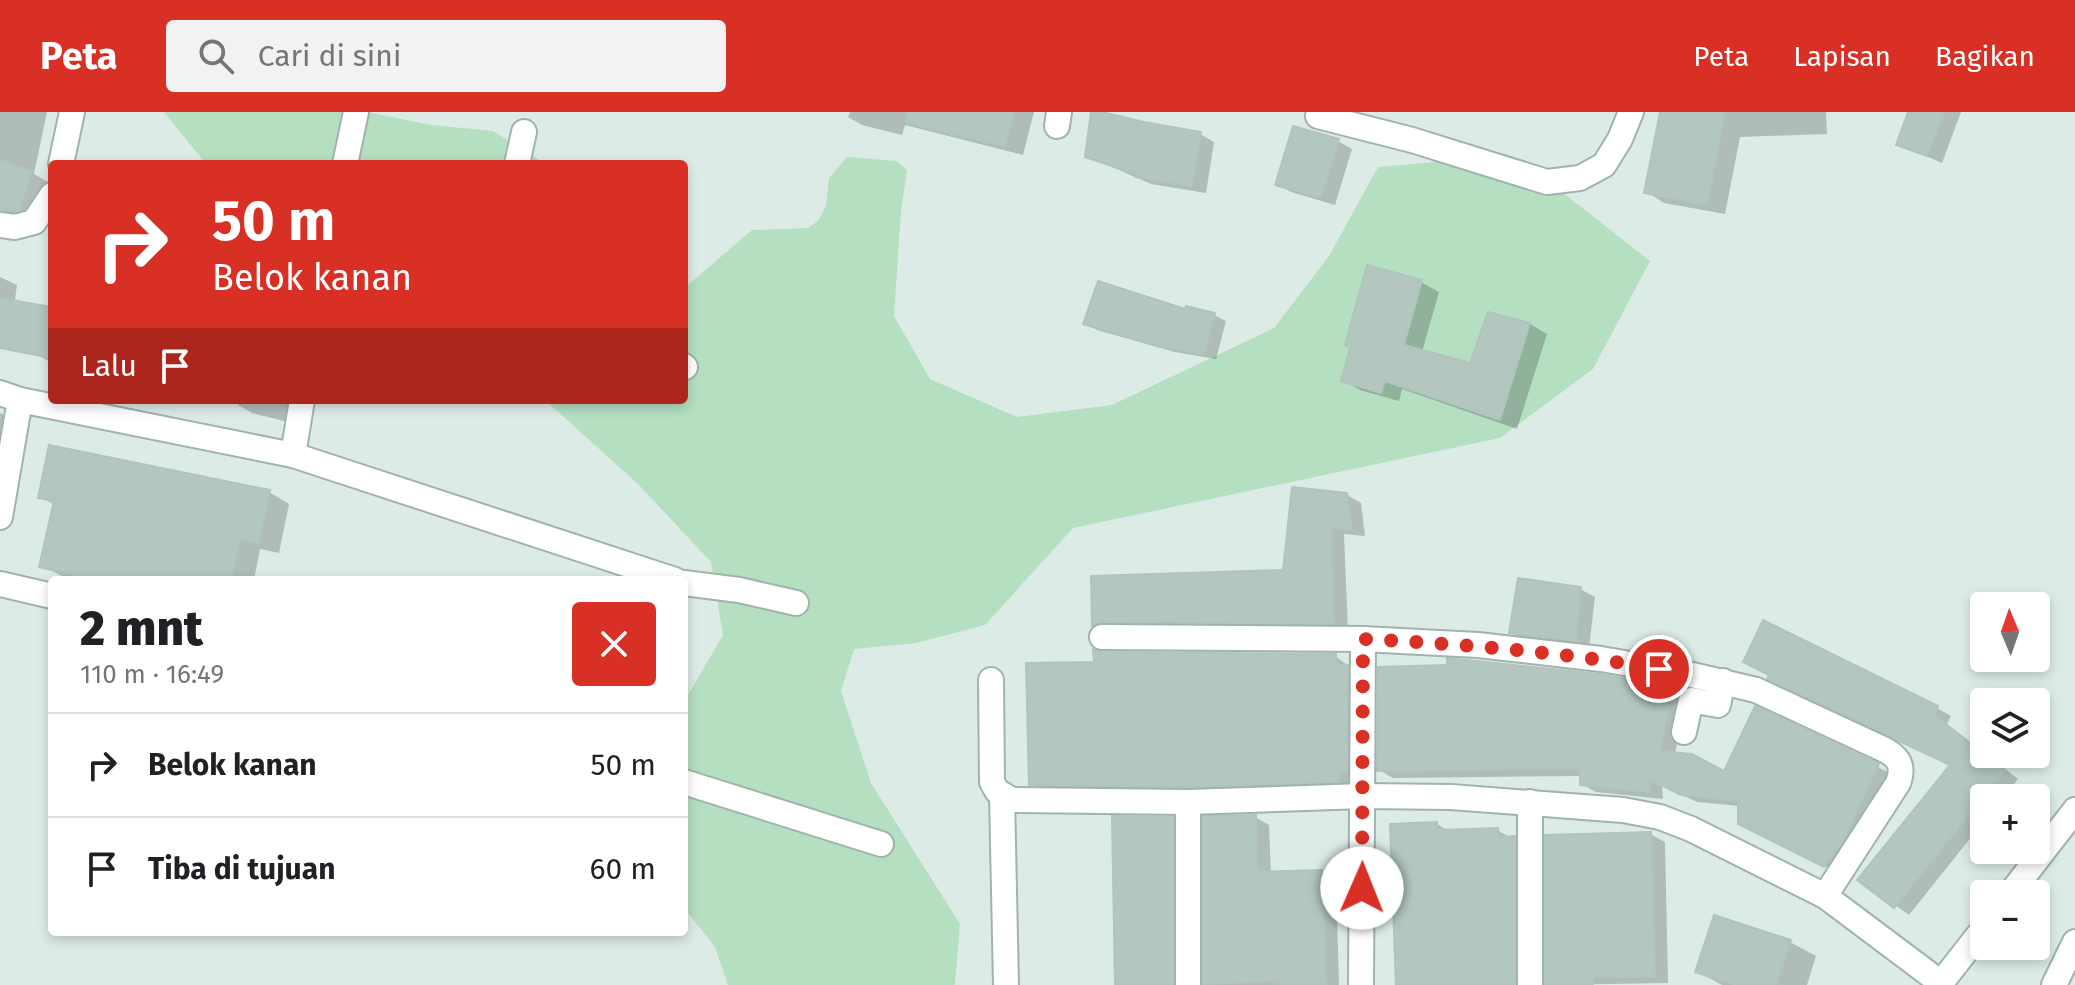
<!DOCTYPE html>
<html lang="id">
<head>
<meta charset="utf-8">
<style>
  body { margin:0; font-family:"Fira Sans",sans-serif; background:#f2f2f2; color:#202124; height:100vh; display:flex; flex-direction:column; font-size:30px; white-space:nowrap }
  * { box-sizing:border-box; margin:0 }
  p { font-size:26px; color:#757577 }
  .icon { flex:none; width:44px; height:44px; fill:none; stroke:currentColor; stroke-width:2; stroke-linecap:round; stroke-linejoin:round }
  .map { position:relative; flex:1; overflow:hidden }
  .drawer { position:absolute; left:48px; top:464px; width:640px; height:360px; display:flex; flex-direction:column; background:#fff; border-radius:8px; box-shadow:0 4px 12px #0003 }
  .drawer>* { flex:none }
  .hud { position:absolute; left:48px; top:48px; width:640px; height:244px; border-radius:8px; box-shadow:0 4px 12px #0003; background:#d93025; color:#fff; overflow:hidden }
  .needle { width:52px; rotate:358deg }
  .controls { position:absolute; left:1970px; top:480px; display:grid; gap:16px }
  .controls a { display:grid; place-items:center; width:80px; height:80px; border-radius:8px; background:#fff; box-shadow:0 4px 12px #0003; font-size:40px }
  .pin { position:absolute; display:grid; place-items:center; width:68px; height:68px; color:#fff; margin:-34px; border:4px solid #fff; border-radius:50%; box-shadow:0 2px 8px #0007 }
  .me { position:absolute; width:88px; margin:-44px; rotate:1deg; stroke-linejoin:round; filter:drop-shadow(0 0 6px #0008) }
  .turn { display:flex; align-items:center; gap:28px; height:168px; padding:0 32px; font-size:36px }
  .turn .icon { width:104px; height:104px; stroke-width:2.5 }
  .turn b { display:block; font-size:56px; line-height:68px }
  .then { display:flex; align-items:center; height:76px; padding:0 32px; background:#0003; gap:16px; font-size:30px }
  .round { display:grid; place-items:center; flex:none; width:84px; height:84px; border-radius:8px; background:#f2f2f2 }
  .headline { display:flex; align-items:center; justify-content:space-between; height:136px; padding:0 32px }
  h1 { font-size:48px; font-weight:800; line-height:60px }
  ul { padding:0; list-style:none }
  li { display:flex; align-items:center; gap:24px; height:104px; padding:0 32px; border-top:2px solid #e0e0e0 }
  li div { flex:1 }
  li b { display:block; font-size:30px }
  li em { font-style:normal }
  header { display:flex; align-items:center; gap:48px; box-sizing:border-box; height:112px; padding:0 40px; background:#d93025; color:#fff }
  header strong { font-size:38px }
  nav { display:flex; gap:44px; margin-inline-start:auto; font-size:28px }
  .search { width:560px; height:72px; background:#f2f2f2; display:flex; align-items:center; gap:20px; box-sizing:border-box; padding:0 28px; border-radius:8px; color:#757577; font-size:30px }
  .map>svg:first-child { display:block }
  .green { fill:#b4dfc1 }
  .shadow { fill:#0003 }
  .building { fill:#b3c6bf; stroke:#afc5bd; stroke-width:2 }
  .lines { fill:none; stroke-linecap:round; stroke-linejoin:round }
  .minor-casing { stroke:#a0b3ad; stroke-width:28 }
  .minor { stroke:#fff; stroke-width:24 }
  .route { stroke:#d93025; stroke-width:14; stroke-dasharray:0 25.2 }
</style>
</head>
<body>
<header>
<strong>Peta</strong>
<div class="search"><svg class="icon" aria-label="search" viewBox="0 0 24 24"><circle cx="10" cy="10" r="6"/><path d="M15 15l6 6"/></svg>Cari di sini</div>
<nav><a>Peta</a><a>Lapisan</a><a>Bagikan</a></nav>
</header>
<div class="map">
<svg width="2075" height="873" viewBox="0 0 2075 873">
  <rect width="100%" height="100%" fill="#ddebe6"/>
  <!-- green -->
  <g class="green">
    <polygon points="164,0 367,0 431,13 493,19 546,52 206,52"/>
    <polygon points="847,45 896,49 907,58 901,99 894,204 930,267 1017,305 1112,293 1274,216 1329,144 1378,55 1461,48 1562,80 1650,149 1593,257 1500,326 1073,416 985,513 916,531 854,537 841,579 871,671 960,812 955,873 728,873 715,835 684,796 684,590 723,523 711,450 638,372 545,288 684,288 684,173 687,174 752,118 808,116 818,109 826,94 829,66"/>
  </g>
  <!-- shadow -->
  <g class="shadow">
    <polygon points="0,0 47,0 34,62 48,70 36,107 0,105"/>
    <polygon points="850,0 1034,0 1023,43 905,13 902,23 862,13 848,5"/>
    <polygon points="1093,0 1200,22 1214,30 1206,81 1151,72 1087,44"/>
    <polygon points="1662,0 1826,0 1827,22 1740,25 1725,102 1664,91 1647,80"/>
    <polygon points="1910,0 1961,0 1942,51 1898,32"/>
    <polygon points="1338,29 1352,37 1335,93 1291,80 1277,72"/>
    <polygon points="1368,156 1421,170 1439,180 1422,240 1471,254 1489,202 1530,212 1547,222 1517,317 1402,277 1399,289 1360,278 1343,268 1353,236"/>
    <polygon points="0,165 17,173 11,217 0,215"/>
    <polygon points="52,197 52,251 34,241"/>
    <polygon points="1186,199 1214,203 1226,209 1216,247 1175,240 1097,218 1085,211"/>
    <polygon points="239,288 298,288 292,311 252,301 238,293"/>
    <polygon points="0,301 18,311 0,381"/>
    <polygon points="50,336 172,468 70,468 42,454 55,393 40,385"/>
    <polygon points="269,380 289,392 279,441 260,437 254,468 195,468"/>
    <polygon points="1347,383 1361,391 1365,424 1344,422 1348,519 1108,521 1094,513 1093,466 1285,460"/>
    <polygon points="1580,477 1595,485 1589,536 1525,528 1511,520"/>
    <polygon points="1102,542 1335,544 1361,563 1353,677 1045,680 1031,672"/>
    <polygon points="1771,563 1937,596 1951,604 1947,612 2018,667 2003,686 1984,686 1984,709 1909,803 1860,768 1952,653"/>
    <polygon points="1672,577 1686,584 1675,642 1725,661 1756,597 1892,662 1838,761 1754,719 1740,694 1697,690 1662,673 1663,687 1596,680 1582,672 1582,664 1393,666 1379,658"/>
    <polygon points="1255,705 1269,713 1271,762 1322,760 1336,768 1339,873 1205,873 1205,706"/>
    <polygon points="1172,707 1186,715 1186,873 1117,873"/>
    <polygon points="1437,712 1450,720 1497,718 1528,735 1528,873 1398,873"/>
    <polygon points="1650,722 1665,730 1668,871 1547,873"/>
    <polygon points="1715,806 1790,830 1816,844 1807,873 1722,873 1697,859"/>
  </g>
  <!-- building -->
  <g class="building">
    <polygon points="908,0 1014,0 1005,35 906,11"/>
    <polygon points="1091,0 1102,0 1144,10 1201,20 1192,74 1135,65 1136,62 1085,45"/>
    <polygon points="1660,0 1725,0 1707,93 1644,81"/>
    <polygon points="1908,0 1945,0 1927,44 1896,33"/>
    <polygon points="1293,14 1339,27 1321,86 1275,73"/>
    <polygon points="0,48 32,59 19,99 0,98"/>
    <polygon points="1367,153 1422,168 1404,233 1470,251 1488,200 1530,211 1500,308 1385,269 1381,281 1341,269 1350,236 1345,233"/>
    <polygon points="1098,169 1185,197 1186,194 1215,201 1204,242 1161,235 1083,212"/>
    <polygon points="0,186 52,195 52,246 0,236"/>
    <polygon points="49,333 270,378 259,431 240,427 231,468 95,468 39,455 54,389 38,386"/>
    <polygon points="1292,375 1347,381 1352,418 1331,415 1334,512 1102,510 1092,514 1091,464 1283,458"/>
    <polygon points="1518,466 1581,475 1576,529 1509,521"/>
    <polygon points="1763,508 1938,594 1934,603 2005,658 1894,796 1857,768 1950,653 1767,567 1769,563 1743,550"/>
    <polygon points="1093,537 1102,540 1336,542 1336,552 1348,553 1347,660 1340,660 1340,670 1188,675 1029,673 1026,551 1094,550"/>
    <polygon points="1447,546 1599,562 1673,575 1660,639 1692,642 1724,659 1755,594 1879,652 1843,728 1830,748 1828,746 1824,755 1738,712 1738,689 1681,683 1649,667 1650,680 1580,673 1580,657 1377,659 1378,555 1447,553"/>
    <polygon points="1256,703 1258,760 1322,758 1326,873 1279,873 1279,869 1203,872 1203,704"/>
    <polygon points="1112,704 1173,705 1173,873 1115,873"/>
    <polygon points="1437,710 1437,718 1498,716 1498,725 1515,724 1515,873 1396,873 1390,712"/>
    <polygon points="1651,720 1655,864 1593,866 1593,873 1545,873 1545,723"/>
    <polygon points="1714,803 1791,828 1776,873 1736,873 1695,860"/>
  </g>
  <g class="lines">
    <!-- minor casing -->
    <g class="minor-casing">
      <g id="minor">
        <polyline points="1318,4 1412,28 1547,70 1580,66 1604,53 1620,27 1631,0"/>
        <polyline points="1057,14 1059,0"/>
        <polyline points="61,52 72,0"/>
        <polyline points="345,52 356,0"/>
        <polyline points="517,52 524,20"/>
        <polyline points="0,113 15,115 34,110 52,83"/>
        <polyline points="684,254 685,255"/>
        <polyline points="0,281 20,288 293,343 675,468"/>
        <polyline points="293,343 302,288"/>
        <polyline points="0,405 20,288"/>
        <polyline points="684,471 739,478 796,491"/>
        <polyline points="0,472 52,484"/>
        <path d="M1102 525 1363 527 1478 533 1601 547 1688 562 1756 578 1885 638C1900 646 1904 655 1898 671L1825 784"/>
        <polyline points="991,568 992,670 997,679 1012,688 1188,690 1364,684 1451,685 1623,698 1660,705 1691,717 1825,784 1941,871 1984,816"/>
        <polyline points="1684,620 1691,588 1718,593 1723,569"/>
        <polyline points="684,670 881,732"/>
        <polyline points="1002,684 1006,873"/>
        <polyline points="1530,690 1530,873"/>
        <polyline points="2010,782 2075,698"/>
        <polyline points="1188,873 1188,690"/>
        <polyline points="1361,873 1363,527"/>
        <polyline points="2054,873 2075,830"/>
      </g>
    </g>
    <!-- minor -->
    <use href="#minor" class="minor"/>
  </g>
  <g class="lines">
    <!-- route -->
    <path class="route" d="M1362 776 1363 527C1462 532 1561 540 1659 557"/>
  </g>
</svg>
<div class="controls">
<a><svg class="needle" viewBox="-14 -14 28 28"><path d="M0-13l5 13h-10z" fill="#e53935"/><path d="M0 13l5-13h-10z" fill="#757577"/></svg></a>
<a><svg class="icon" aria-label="layers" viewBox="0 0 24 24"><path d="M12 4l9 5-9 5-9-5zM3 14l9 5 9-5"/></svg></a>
<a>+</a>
<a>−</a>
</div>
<div class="pin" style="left:1659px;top:557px;background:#d93025"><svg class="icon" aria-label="arrive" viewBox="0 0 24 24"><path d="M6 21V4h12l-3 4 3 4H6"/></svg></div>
<svg class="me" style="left:1362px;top:776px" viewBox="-20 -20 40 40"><circle r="19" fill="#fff"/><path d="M0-13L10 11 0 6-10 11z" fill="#d93025"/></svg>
<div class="hud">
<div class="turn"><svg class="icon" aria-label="right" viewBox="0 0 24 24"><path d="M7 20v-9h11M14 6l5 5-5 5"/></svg><div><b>50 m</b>Belok kanan</div></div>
<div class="then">Lalu<svg class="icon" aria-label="arrive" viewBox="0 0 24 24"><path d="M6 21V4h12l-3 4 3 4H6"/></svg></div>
</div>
<section class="drawer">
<div class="headline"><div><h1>2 mnt</h1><p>110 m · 16:49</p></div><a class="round" style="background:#d93025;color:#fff"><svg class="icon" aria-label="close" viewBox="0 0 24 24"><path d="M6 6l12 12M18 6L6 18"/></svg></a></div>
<ul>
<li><svg class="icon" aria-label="right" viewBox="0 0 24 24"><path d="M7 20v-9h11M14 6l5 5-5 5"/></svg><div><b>Belok kanan</b></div><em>50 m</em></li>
<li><svg class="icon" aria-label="arrive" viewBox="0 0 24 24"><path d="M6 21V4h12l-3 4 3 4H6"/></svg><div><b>Tiba di tujuan</b></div><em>60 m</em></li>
</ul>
</section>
</div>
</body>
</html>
